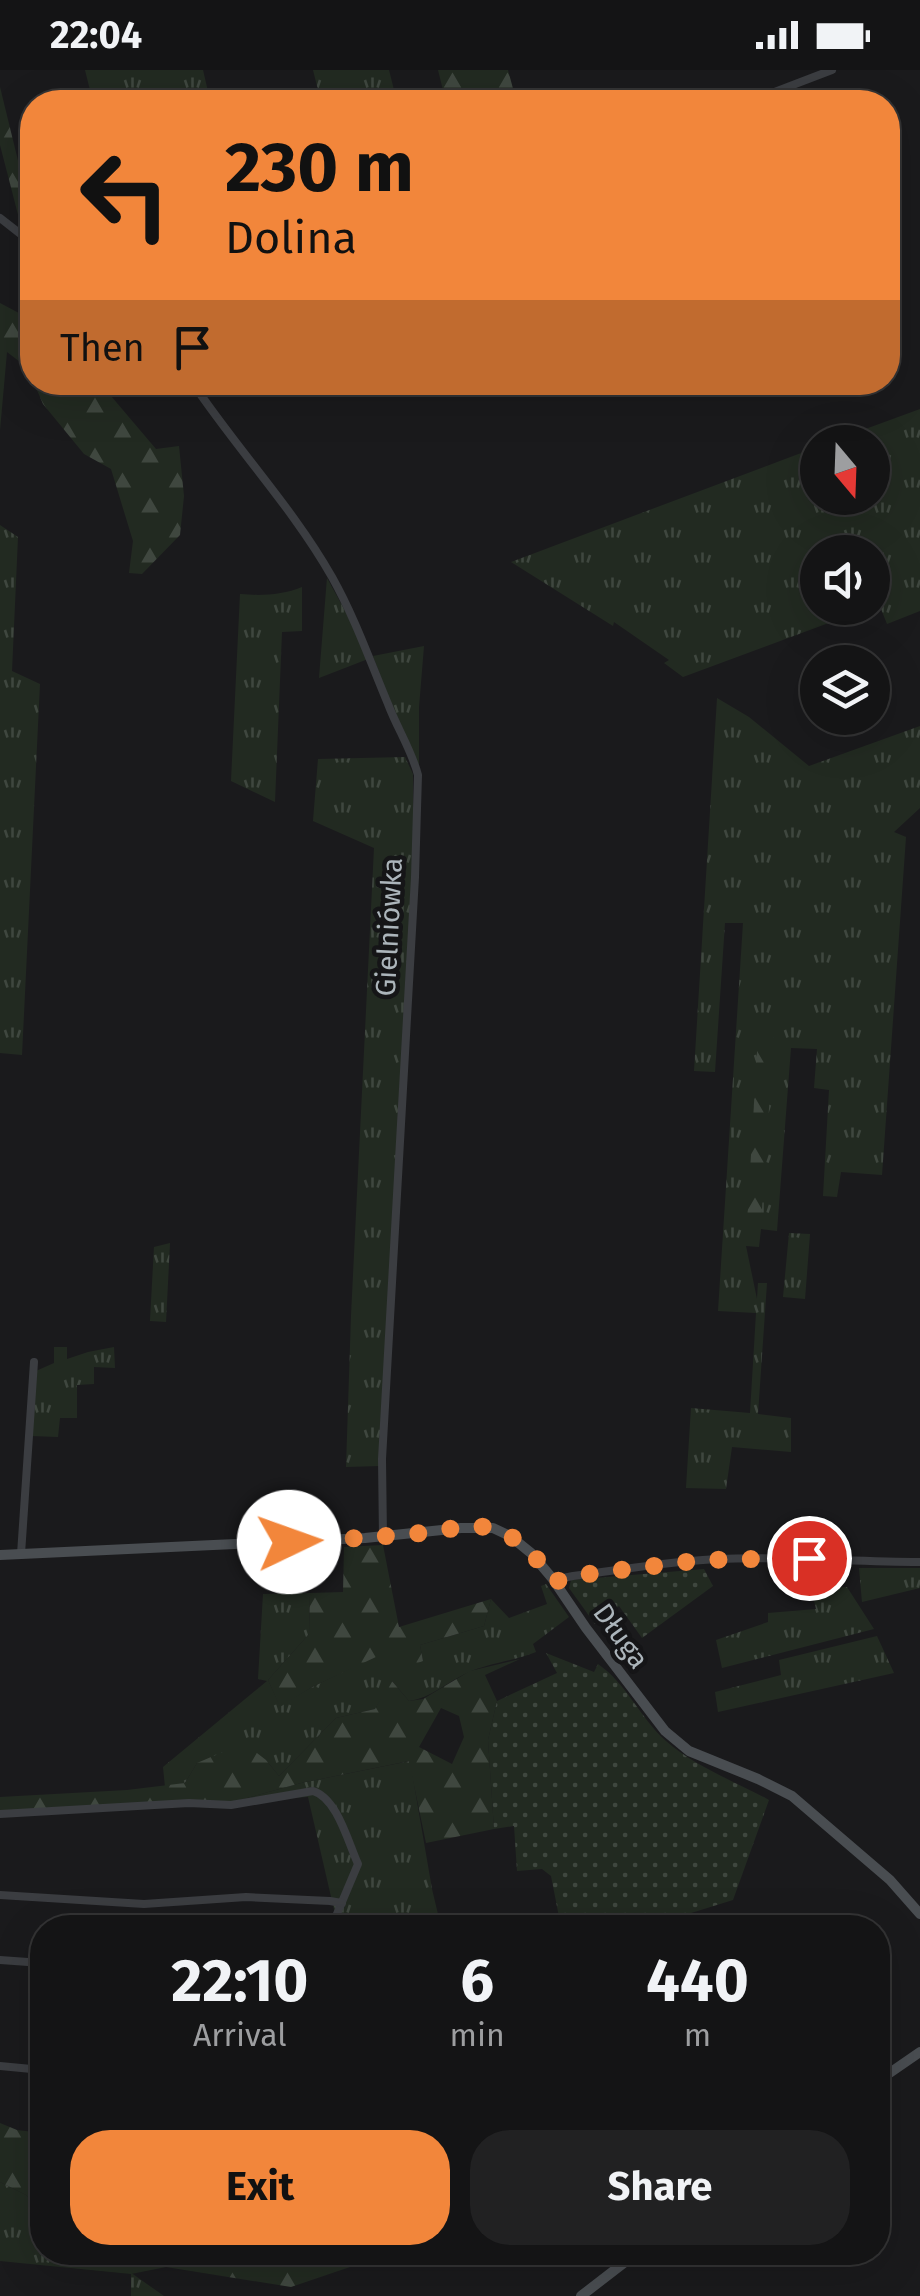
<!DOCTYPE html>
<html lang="en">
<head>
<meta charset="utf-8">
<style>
  body { margin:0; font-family:"Fira Sans",sans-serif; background:#212122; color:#f1f3f6; height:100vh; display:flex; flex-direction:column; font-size:38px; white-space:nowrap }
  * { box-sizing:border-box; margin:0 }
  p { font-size:32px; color:#9d9ea0 }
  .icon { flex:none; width:55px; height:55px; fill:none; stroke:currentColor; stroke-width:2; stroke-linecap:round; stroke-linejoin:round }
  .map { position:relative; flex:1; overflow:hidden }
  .panel { position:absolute; left:30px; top:1845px; width:860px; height:350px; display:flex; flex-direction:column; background:#141415; border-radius:40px; box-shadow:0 10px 40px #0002,0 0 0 2px #333334 }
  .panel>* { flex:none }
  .banner { position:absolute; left:20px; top:20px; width:880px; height:305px; border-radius:40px; box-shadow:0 10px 40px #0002,0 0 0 2px #333334; background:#f2863b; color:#111; overflow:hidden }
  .needle { width:65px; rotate:161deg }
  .buttons { position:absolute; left:800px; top:355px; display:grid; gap:20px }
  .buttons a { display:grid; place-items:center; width:90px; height:90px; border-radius:50%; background:#141415; box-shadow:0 10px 40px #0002,0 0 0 2px #333334; font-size:50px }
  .pin { position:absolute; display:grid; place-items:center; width:85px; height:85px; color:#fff; margin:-42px; border:5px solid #fff; border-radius:50%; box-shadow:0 2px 10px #0007 }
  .me { position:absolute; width:110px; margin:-55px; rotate:87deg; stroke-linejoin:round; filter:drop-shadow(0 0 8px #0008) }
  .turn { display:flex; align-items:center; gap:35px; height:210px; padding:0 40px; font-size:45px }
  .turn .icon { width:130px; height:130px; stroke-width:2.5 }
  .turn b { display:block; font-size:70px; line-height:85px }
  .then { display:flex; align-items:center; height:95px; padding:0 40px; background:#0003; gap:20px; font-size:38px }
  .eta { display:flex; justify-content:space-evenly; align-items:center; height:170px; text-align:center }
  .eta b { font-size:60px; font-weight:700; line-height:70px }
  .button { display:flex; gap:20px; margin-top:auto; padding:20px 40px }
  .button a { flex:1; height:115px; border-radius:40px; background:#f2863b; color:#111; font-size:40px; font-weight:700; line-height:115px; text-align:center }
  .button a+a { background:#212122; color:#f1f3f6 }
  .status { display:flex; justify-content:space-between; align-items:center; height:70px; padding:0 50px; background:#141415; direction:ltr }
  .status svg { height:28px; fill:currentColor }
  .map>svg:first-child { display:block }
  .grass { fill:url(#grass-tufts) }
  .forest { fill:url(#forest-firs); fill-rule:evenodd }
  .park { fill:url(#park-dots) }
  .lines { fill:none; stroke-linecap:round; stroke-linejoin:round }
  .street { stroke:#3b3d41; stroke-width:8 }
  .secondary { stroke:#494d51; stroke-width:10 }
  .route { stroke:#f2863b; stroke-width:18; stroke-dasharray:0 32.4 }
  .labels { text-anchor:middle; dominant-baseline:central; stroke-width:9; stroke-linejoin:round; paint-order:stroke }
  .street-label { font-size:28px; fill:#acb5bb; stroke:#151517 }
</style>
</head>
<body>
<div class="status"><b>22:04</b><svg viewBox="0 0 49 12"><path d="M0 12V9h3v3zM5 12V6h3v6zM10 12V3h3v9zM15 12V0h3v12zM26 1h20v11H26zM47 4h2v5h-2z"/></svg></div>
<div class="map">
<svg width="920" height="2226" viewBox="0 0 920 2226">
  <defs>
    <pattern id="grass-tufts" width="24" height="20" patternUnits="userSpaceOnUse" patternTransform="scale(2.5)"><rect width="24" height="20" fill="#222a21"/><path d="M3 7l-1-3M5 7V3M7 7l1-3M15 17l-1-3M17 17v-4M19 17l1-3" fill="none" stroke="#3f473f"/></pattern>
    <pattern id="forest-firs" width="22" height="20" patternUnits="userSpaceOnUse" patternTransform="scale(2.5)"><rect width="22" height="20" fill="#222a21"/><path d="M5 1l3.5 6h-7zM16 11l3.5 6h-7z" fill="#3f473f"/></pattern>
    <pattern id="park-dots" width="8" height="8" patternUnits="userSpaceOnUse" patternTransform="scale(2.5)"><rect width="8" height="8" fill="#222a21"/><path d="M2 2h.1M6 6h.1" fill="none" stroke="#3f473f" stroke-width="1.8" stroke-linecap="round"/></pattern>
  </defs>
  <rect width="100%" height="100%" fill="#1a1a1c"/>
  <!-- grass -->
  <g class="grass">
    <polygon points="85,0 203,0 209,26 182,32 93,32"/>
    <polygon points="313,0 389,0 397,32 321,32"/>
    <polygon points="920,339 920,541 887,554 879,534 873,536 872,482 818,482 818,538 869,538 683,607 664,593 669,590 614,552 613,556 511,492 817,377 818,428 872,428 872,372 830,372"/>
    <polygon points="0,455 18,467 12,601 40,614 22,985 0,983"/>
    <polygon points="327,508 349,548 368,589 319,608"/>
    <path d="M302 517V561L282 562 275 732 231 711 240 524C261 526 283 525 302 517Z"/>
    <polygon points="424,576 419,637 419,695 390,631 373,586"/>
    <polygon points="717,628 749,647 809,696 920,656 920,738 894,762 906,767 882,1105 841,1102 837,1127 823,1126 829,1020 814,1018 817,979 791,978 777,1161 761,1159 759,1177 746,1176 757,1229 758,1213 767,1213 758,1344 791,1348 791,1382 732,1377 726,1419 686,1418 691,1338 750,1343 756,1243 718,1241 743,853 725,853 715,1002 694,1001"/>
    <polygon points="405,687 413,704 413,797 379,1396 346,1397 351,1246 374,778 313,751 318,689"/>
    <polygon points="789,1163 810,1164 805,1229 783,1227"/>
    <polygon points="170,1173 166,1252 150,1251 154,1177"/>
    <polygon points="54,1277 67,1277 67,1289 88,1282 114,1277 115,1298 94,1297 94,1314 77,1315 77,1348 60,1348 58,1367 32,1366 36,1301 54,1293"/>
    <polygon points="859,1498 920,1498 920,1518 862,1532"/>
    <path d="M546 1514 569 1547 533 1574 536 1582C514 1591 488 1593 467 1603 447 1612 431 1628 409 1631L392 1611 375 1639 336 1648 279 1706 266 1690 197 1693 185 1713 165 1717 163 1697 267 1611 258 1609 263 1524 310 1523 309 1564 268 1610 280 1636 312 1617 378 1585 423 1591 420 1575 484 1556 491 1529 509 1548 547 1534 541 1516Z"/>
    <polygon points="847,1517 874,1559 722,1598 716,1570 768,1552 768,1543 816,1539 811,1519"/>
    <polygon points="877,1566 894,1603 718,1642 715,1622 781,1605 779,1590"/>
    <polygon points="410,1691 432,1819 441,1857 338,1857 308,1727 236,1731 301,1713"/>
    <polygon points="0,2112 26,2125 42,2138 42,2182 103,2183 164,2226 131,2226 131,2204 0,2191"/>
  </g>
  <!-- forest -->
  <g class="forest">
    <polygon points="438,0 508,0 515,26 537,19 541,32 446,32"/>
    <polygon points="0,17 32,148 32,167 22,160 0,75"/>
    <polygon points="0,233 32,250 32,308 28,298 7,282 0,360"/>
    <polygon points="34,313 100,313 156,379 179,376 184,426 180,465 142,504 129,503 133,471 111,399 84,384 43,334"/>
    <polygon points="758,965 774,967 761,1153 747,1153"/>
    <polygon points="383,1475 399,1557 491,1529 484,1556 420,1575 423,1591 392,1603 378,1586 312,1617 280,1637 268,1610 309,1564 310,1523 343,1522 344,1477"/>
    <path d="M520 1589 485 1605 497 1631 488 1670 494 1759 426 1773 409 1691 301 1713 236 1731 0 1744V1727L127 1720 185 1713 197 1693 244 1673 266 1690 279 1706 336 1648 375 1639 391 1610 409 1631 423 1629 470 1601ZM441 1638 459 1646 464 1667 452 1694 419 1677Z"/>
    <polygon points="0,2053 17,2060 42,2063 42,2138 26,2125 0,2112"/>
    <polygon points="103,2183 350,2183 353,2196 291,2217 166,2197 131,2204"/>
  </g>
  <!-- park -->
  <g class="park">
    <polygon points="704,1499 713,1516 642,1568 619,1536 595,1554 569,1518 571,1510"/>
    <path d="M546 1583 594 1602 598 1594C627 1614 640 1648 666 1671 694 1696 736 1712 769 1730L733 1830 675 1848 679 1857H561L551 1806 542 1799 517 1801 514 1756 494 1759 488 1670 497 1631 557 1603Z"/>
  </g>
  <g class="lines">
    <!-- street -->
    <g class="street">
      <polyline points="748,32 832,0"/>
      <polyline points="0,148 32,173"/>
      <path d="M192 312C236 378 293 438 332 507 355 548 370 591 388 634 397 658 412 681 418 705L415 807 382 1389 383 1467"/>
      <polyline points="21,1484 34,1292"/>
      <path d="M556 1513 563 1508 573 1506C621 1500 670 1491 719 1489 786 1486 853 1492 920 1492"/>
      <path d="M0 1744 189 1733 231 1735 313 1721C337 1728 348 1772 358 1794L331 1858"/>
      <polyline points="0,1825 144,1834 246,1827 330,1831 342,1833"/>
      <polyline points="0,1890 42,1893"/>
      <polyline points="0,1996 42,2000"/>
    </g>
    <!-- secondary -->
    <g class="secondary">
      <polyline points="0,1485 365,1468 461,1458 493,1458 510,1466 531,1483 552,1508 586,1558 665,1661 689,1681 758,1709 792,1726 890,1810 920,1844"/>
      <polyline points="878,2011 920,1982"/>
      <polyline points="581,2226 638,2182"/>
    </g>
  </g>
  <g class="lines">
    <!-- route -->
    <path class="route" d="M289 1472C333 1470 377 1467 422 1463 444 1461 469 1453 491 1458 519 1465 539 1491 556 1512L563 1508 572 1506 702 1490 809 1488"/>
  </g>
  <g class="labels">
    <!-- street labels -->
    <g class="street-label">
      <text transform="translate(389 857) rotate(-87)">Gielniówka</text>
      <text transform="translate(621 1566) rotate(54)">Długa</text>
    </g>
  </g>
</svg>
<div class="buttons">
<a><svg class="needle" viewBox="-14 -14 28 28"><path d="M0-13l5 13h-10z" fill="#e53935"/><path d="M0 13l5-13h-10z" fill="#9d9ea0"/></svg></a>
<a><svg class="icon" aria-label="sound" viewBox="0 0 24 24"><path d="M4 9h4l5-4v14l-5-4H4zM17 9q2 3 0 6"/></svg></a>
<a><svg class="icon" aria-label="layers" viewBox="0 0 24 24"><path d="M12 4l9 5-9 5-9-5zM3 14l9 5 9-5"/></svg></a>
</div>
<div class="pin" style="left:809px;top:1488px;background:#d93025"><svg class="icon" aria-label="arrive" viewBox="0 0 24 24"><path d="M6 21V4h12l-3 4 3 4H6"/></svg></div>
<svg class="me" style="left:289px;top:1472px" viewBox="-20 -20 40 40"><circle r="19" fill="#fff"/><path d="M0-13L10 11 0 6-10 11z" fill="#f2863b"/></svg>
<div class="banner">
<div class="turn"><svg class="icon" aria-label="left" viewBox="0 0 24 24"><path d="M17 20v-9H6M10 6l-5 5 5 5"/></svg><div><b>230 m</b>Dolina</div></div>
<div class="then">Then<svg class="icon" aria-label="arrive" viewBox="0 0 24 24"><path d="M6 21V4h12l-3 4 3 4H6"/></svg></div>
</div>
<section class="panel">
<div class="eta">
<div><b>22:10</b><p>Arrival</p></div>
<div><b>6</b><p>min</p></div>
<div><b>440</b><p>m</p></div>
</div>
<div class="button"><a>Exit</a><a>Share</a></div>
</section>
</div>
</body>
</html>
